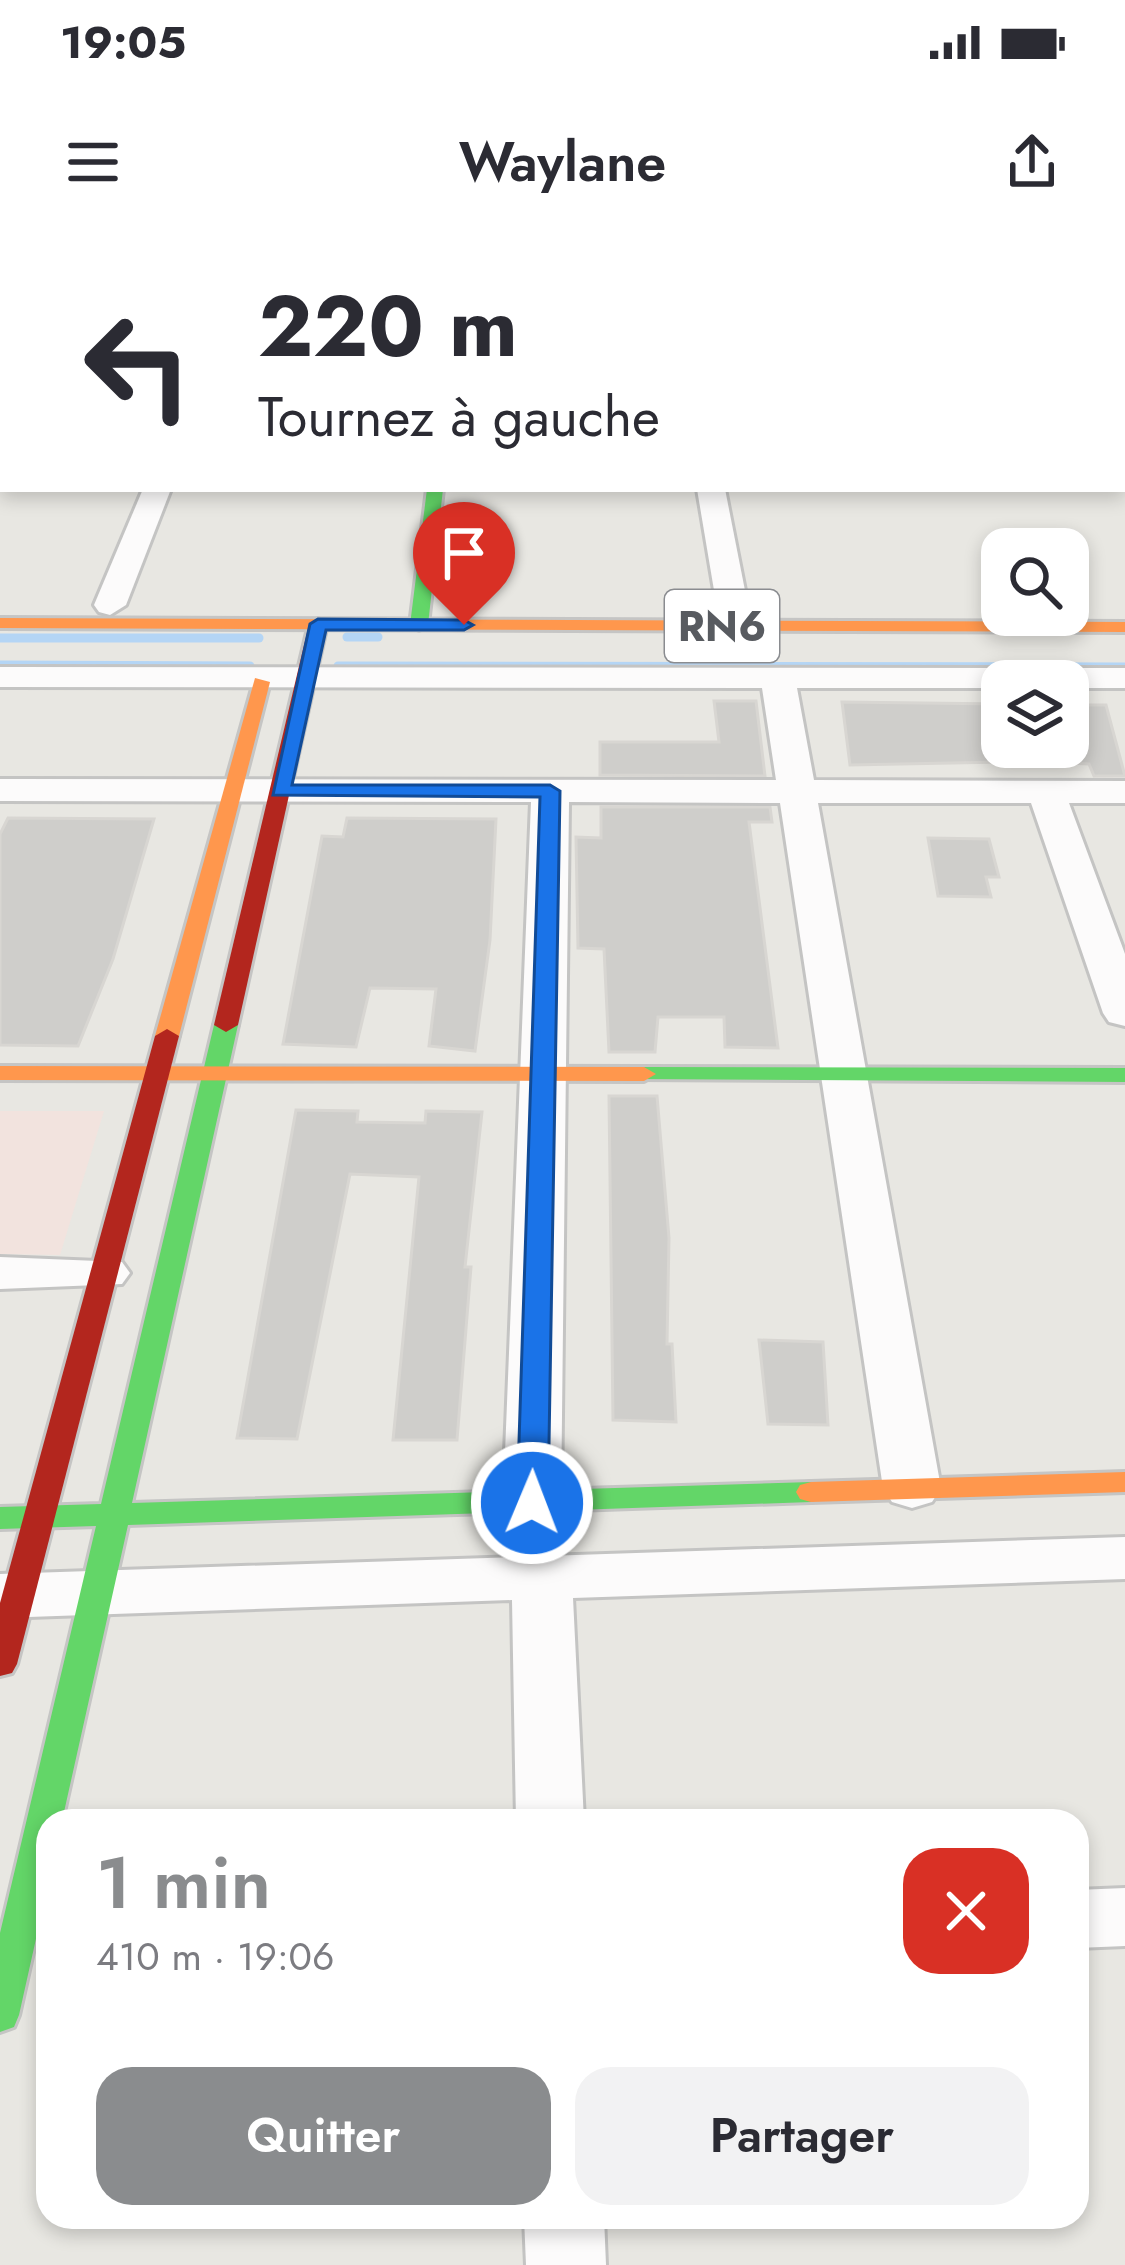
<!DOCTYPE html>
<html lang="fr">
<head>
<meta charset="utf-8">
<style>
  body { margin:0; font-family:Jost,sans-serif; background:#f2f2f3; color:#2b2b33; height:100vh; display:flex; flex-direction:column; font-size:45px; white-space:nowrap }
  * { box-sizing:border-box; margin:0 }
  p { font-size:39px; color:#7c7c81 }
  .icon { flex:none; width:66px; height:66px; fill:none; stroke:currentColor; stroke-width:2; stroke-linecap:round; stroke-linejoin:round }
  .map { position:relative; flex:1; overflow:hidden }
  .panel { position:absolute; left:36px; top:1569px; width:1053px; height:420px; display:flex; flex-direction:column; background:#fff; border-radius:36px; box-shadow:0 6px 18px #0003 }
  .panel>* { flex:none }
  .banner { position:absolute; left:0px; top:0px; width:1125px; height:252px; box-shadow:0 6px 18px #0003; background:#fff; color:#2b2b33; overflow:hidden }
  .controls { position:absolute; left:981px; top:288px; display:grid; gap:24px }
  .controls a { display:grid; place-items:center; width:108px; height:108px; border-radius:24px; background:#fff; box-shadow:0 6px 18px #0003; font-size:60px }
  .pin { position:absolute; display:grid; place-items:center; width:102px; height:102px; color:#fff; margin:-123px -51px; border-radius:50% 50% 50% 0; rotate:-45deg; box-shadow:0 0 12px #0007 }
  .pin .icon { rotate:45deg }
  .me { position:absolute; width:132px; margin:-66px; rotate:1deg; stroke-linejoin:round; filter:drop-shadow(0 0 9px #0008) }
  .turn { display:flex; align-items:center; gap:42px; height:252px; padding:0 60px; font-size:54px }
  .turn .icon { width:156px; height:156px; stroke-width:2.5 }
  .turn b { display:block; font-size:84px; line-height:102px }
  .round { display:grid; place-items:center; flex:none; width:126px; height:126px; border-radius:36px; background:#f2f2f3 }
  .headline { display:flex; align-items:center; justify-content:space-between; height:204px; padding:0 60px }
  h1 { font-size:72px; font-weight:600; line-height:90px; color:#8a8c8e }
  .button { display:flex; gap:24px; margin-top:auto; padding:24px 60px }
  .button a { flex:1; height:138px; border-radius:36px; background:#8a8c8e; color:#fff; font-size:48px; font-weight:600; line-height:138px; text-align:center }
  .button a+a { background:#f2f2f3; color:#2b2b33 }
  .status { display:flex; justify-content:space-between; align-items:center; height:84px; padding:0 60px; background:#fff; direction:ltr }
  .status svg { height:33px; fill:currentColor }
  header { display:flex; justify-content:space-between; align-items:center; height:156px; padding:0 60px; background:#fff; font-size:54px; font-weight:600 }
  .map>svg:first-child { display:block }
  .medical { fill:#f2e3de }
  .lines { fill:none; stroke-linecap:round; stroke-linejoin:round }
  .stream { stroke:#b4d5f5; stroke-width:9 }
  .building { fill:#cfcecb; stroke:#d8d6d2; stroke-width:3 }
  .street-casing { stroke:#c4c4c3; stroke-width:6 }
  .fast-casing { stroke:#c5c5c4; stroke-width:6 }
  .slow-casing { stroke:#c5c5c4; stroke-width:6 }
  .jam-casing { stroke:#c5c5c4; stroke-width:6 }
  .street { fill:#fcfbfb; fill-rule:evenodd }
  .fast { fill:#63d668; fill-rule:evenodd }
  .slow { fill:#ff974d; fill-rule:evenodd }
  .jam { fill:#b3261e; fill-rule:evenodd }
  .route { fill:#1a73e8; stroke:#114b97; stroke-width:3 }
  .labels { text-anchor:middle; dominant-baseline:central; stroke-width:12; stroke-linejoin:round; paint-order:stroke }
  .shield { fill:#fff; stroke:#8a8c90; stroke-width:3 }
  .shield-label { font-size:42px; font-weight:bold; fill:#585b60 }
</style>
</head>
<body>
<div class="status"><b>19:05</b><svg viewBox="0 0 49 12"><path d="M0 12V9h3v3zM5 12V6h3v6zM10 12V3h3v9zM15 12V0h3v12zM26 1h20v11H26zM47 4h2v5h-2z"/></svg></div>
<header><svg class="icon" aria-label="menu" viewBox="0 0 24 24"><path d="M4 6h16M4 12h16M4 18h16"/></svg>Waylane<svg class="icon" aria-label="share" viewBox="0 0 24 24"><path d="M12 15V3M7 8l5-5 5 5M5 13v7h14v-7"/></svg></header>
<div class="map">
<svg width="1125" height="2025" viewBox="0 0 1125 2025">
  <rect width="100%" height="100%" fill="#e8e7e2"/>
  <!-- medical -->
  <polygon class="medical" points="0,871 104,871 60,1015 0,1014"/>
  <g class="lines">
    <!-- stream -->
    <g class="stream">
      <polyline points="347,397 378,397"/>
      <polyline points="0,398 259,398"/>
      <polyline points="0,425 250,426"/>
      <polyline points="338,426 1125,427"/>
    </g>
  </g>
  <!-- building -->
  <g class="building">
    <polygon points="714,461 756,461 765,536 600,535 600,502 719,502"/>
    <polygon points="842,462 1002,464 1002,522 850,525"/>
    <polygon points="1068,465 1106,465 1125,536 1094,536 1089,524 1068,523"/>
    <polygon points="601,567 770,567 772,582 749,582 778,808 725,807 724,777 658,777 655,812 609,812 604,709 578,708 576,597 601,598"/>
    <polygon points="8,578 154,579 113,719 78,806 0,805 0,594"/>
    <polygon points="347,578 496,579 490,700 475,811 429,806 436,749 370,748 356,807 283,804 322,596 343,597"/>
    <polygon points="928,598 989,599 999,637 986,637 991,657 938,656"/>
    <polygon points="609,856 657,856 669,998 667,1104 672,1104 676,1182 613,1180"/>
    <polygon points="296,870 358,871 357,882 425,883 426,871 482,872 465,1027 471,1027 457,1200 393,1200 419,937 350,934 297,1199 237,1198"/>
    <polygon points="759,1100 823,1102 828,1185 768,1184"/>
  </g>
  <g class="lines">
    <!-- street casing -->
    <g class="street-casing">
      <g id="street">
        <polygon points="249,0 271,0 247,3"/>
        <polygon points="655,0 677,0 678,3 656,3"/>
        <polygon points="927,0 949,0 951,3 929,3"/>
        <rect x="1122" y="4" width="3" height="14"/>
        <rect x="0" y="30" width="3" height="14"/>
        <rect x="1122" y="63" width="3" height="14"/>
        <polygon points="0,87 3,87 0,106"/>
        <rect x="0" y="182" width="3" height="16"/>
        <polygon points="143,249 171,249 126,365 110,375 99,372 94,365"/>
        <polygon points="697,249 725,249 752,386 748,393 724,393 720,386"/>
        <polygon points="0,427 1125,428 1125,448 1068,448 1068,441 1002,441 1002,448 797,448 814,540 1125,541 1125,563 1069,563 1125,714 1125,786 1109,782 1103,773 1031,563 818,563 941,1248 932,1262 912,1268 892,1262 883,1248 780,563 569,562 561,1263 553,1277 532,1283 511,1277 503,1263 531,562 0,561 0,539 776,540 762,448 0,447"/>
        <polygon points="0,1017 122,1022 130,1033 122,1044 0,1049"/>
        <polygon points="1125,1297 1125,1339 573,1358 584,1581 516,1581 512,1360 0,1378 0,1334"/>
        <polygon points="1125,1648 1125,1706 1077,1708 1077,1650"/>
        <polygon points="524,1977 604,1977 606,2025 526,2025"/>
      </g>
    </g>
    <!-- fast casing -->
    <g class="fast-casing">
      <g id="fast">
        <polygon points="458,0 470,0 457,3"/>
        <polygon points="427,249 443,249 428,385 419,390 410,385"/>
        <polygon points="226,778 238,785 132,1263 811,1242 822,1245 826,1252 822,1259 811,1262 128,1285 62,1581 48,1581 48,1645 19,1775 14,1787 0,1792 0,1693 96,1286 0,1289 0,1267 101,1264 214,785"/>
        <polygon points="644,827 1125,828 1125,842 635,839 632,834 635,829"/>
      </g>
    </g>
    <!-- slow casing -->
    <g class="slow-casing">
      <g id="slow">
        <polygon points="0,378 1125,382 1125,392 0,388"/>
        <polygon points="255,438 270,442 179,796 175,801 159,801 155,796"/>
        <polygon points="0,826 644,827 656,834 644,841 0,840"/>
        <polygon points="1125,1232 1125,1252 811,1262 800,1259 796,1252 800,1245 811,1242"/>
      </g>
    </g>
    <!-- jam casing -->
    <g class="jam-casing">
      <g id="jam">
        <polygon points="318,379 327,384 238,785 226,792 214,785 309,384"/>
        <polygon points="167,789 179,796 17,1424 12,1433 0,1436 0,1363 155,796"/>
      </g>
    </g>
    <!-- street -->
    <use href="#street" class="street"/>
    <!-- fast -->
    <use href="#fast" class="fast"/>
    <!-- slow -->
    <use href="#slow" class="slow"/>
    <!-- jam -->
    <use href="#jam" class="jam"/>
  </g>
  <!-- route -->
  <polygon class="route" points="318,379 464,380 473,385 464,390 326,390 292,545 550,545 560,551 548,1263 532,1274 517,1263 540,557 273,555 310,384"/>
  <g class="labels">
    <!-- shield labels -->
    <rect class="shield" x="665" y="350" width="114" height="72" rx="9"/>
    <g class="shield-label">
      <text x="722" y="386">RN6</text>
    </g>
  </g>
</svg>
<div class="controls">
<a><svg class="icon" aria-label="search" viewBox="0 0 24 24"><circle cx="10" cy="10" r="6"/><path d="M15 15l6 6"/></svg></a>
<a><svg class="icon" aria-label="layers" viewBox="0 0 24 24"><path d="M12 4l9 5-9 5-9-5zM3 14l9 5 9-5"/></svg></a>
</div>
<div class="pin" style="left:464px;top:385px;background:#d93025"><svg class="icon" aria-label="arrive" viewBox="0 0 24 24"><path d="M6 21V4h12l-3 4 3 4H6"/></svg></div>
<svg class="me" style="left:532px;top:1263px" viewBox="-20 -20 40 40"><circle r="17" fill="#1a73e8" stroke="#fff" stroke-width="3"/><path d="M0-11L8 9 0 5-8 9z" fill="#fff"/></svg>
<div class="banner">
<div class="turn"><svg class="icon" aria-label="left" viewBox="0 0 24 24"><path d="M17 20v-9H6M10 6l-5 5 5 5"/></svg><div><b>220 m</b>Tournez à gauche</div></div>
</div>
<section class="panel">
<div class="headline"><div><h1>1 min</h1><p>410 m · 19:06</p></div><a class="round" style="background:#d93025;color:#fff"><svg class="icon" aria-label="close" viewBox="0 0 24 24"><path d="M6 6l12 12M18 6L6 18"/></svg></a></div>
<div class="button"><a>Quitter</a><a>Partager</a></div>
</section>
</div>
</body>
</html>
